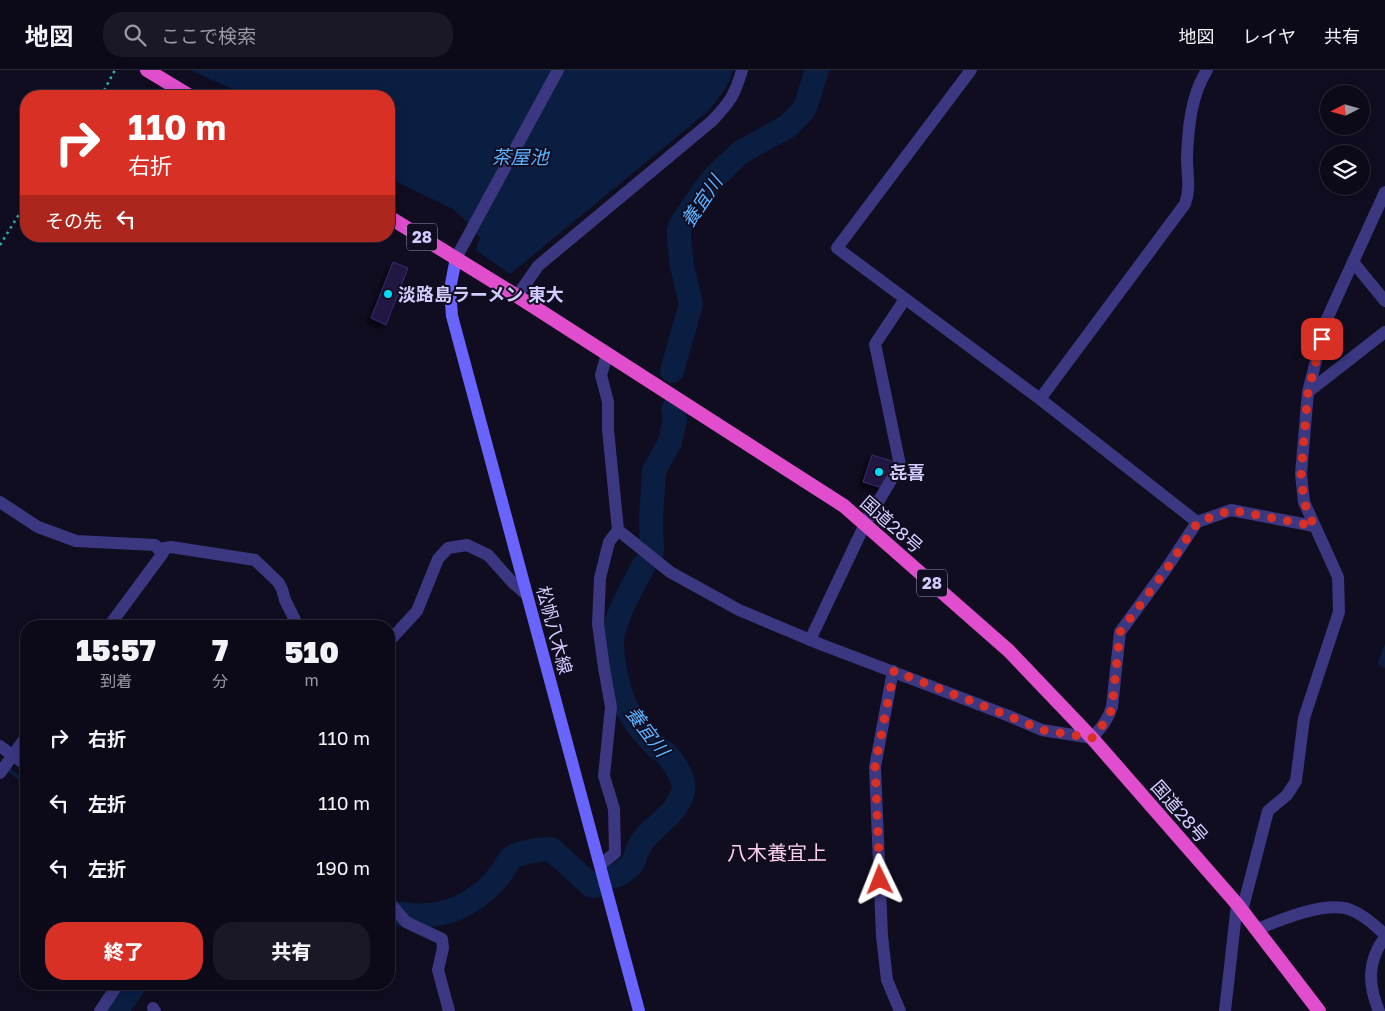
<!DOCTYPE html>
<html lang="ja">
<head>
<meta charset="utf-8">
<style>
  body { margin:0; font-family:"Golos Text","Noto Sans JP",sans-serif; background:#1a1826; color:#f1f3f6; height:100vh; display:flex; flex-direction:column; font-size:19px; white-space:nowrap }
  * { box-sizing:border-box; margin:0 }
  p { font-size:16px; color:#9a9aa2 }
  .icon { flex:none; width:28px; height:28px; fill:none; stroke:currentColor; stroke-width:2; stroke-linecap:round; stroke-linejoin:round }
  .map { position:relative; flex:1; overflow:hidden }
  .drawer { position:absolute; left:20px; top:550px; width:375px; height:370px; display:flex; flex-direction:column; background:#0c0a19; border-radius:20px; box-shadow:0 2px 12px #0003,0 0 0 1px #2c2b38 }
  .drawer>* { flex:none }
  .top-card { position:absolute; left:20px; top:20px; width:375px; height:152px; border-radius:20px; box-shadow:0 2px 12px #0003,0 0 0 1px #2c2b38; background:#d93025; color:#fff; overflow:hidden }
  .needle { width:32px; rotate:264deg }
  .tools { position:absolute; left:1320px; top:15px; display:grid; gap:10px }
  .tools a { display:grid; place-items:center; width:50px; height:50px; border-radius:50%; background:#0c0a19; box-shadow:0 2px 12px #0003,0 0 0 1px #2c2b38; font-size:25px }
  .pin { position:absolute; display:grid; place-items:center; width:42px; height:42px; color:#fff; margin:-21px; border-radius:10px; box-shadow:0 2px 8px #0006 }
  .me { position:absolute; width:55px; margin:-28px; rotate:358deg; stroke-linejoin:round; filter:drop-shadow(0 0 4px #0008) }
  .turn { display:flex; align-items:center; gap:18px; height:105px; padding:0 25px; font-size:22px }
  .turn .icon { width:65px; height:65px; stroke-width:2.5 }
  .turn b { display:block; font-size:35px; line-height:42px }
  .then { display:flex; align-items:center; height:48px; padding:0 25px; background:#0003; gap:10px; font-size:19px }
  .eta { display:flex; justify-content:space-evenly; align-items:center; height:85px; text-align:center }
  .eta b { font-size:30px; font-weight:800; line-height:35px }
  .primary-button { display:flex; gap:10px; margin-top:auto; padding:10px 25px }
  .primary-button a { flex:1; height:58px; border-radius:20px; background:#d93025; color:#fff; font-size:20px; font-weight:800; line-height:58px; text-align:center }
  .primary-button a+a { background:#1a1826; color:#f1f3f6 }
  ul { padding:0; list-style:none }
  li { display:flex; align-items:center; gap:15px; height:65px; padding:0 25px }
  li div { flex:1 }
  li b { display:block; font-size:19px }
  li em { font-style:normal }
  header { display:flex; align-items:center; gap:30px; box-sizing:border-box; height:70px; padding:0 25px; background:#0c0a19; border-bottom:1px solid #2c2b38 }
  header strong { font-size:24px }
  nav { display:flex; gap:28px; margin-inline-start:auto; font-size:18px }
  .search { width:350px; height:45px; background:#1a1826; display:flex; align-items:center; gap:12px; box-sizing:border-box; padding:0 18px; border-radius:20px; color:#9a9aa2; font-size:19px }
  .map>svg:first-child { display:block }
  .water { fill:#0a1e42 }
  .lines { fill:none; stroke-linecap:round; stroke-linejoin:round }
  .stream { stroke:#0a1e42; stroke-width:4 }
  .river { stroke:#0a1e42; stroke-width:24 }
  .building { fill:#211842; stroke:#392a6f; filter:url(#shadow) }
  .path { stroke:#2bb4ae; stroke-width:2.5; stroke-dasharray:2.5 4; stroke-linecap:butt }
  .minor { stroke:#3b3781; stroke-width:12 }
  .tertiary { stroke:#3b3781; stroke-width:12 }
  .secondary { stroke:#6a64ff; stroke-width:12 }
  .trunk { stroke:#e04ece; stroke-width:14 }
  .route { stroke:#d93025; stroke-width:9; stroke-dasharray:0 16.2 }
  .poi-dot { fill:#00dbf8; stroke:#100d21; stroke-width:2 }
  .labels { text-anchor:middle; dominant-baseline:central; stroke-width:4; stroke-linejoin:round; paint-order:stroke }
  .shield { fill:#100d21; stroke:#9893bc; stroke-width:1 }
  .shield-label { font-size:16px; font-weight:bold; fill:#d3cdff }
  .poi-label { font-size:18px; font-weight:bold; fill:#d3cdff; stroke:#100d21; text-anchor:start }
  .street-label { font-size:18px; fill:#d3cdff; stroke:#100d21 }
  .water-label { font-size:19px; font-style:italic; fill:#5bb0ff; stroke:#100d21 }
  .quarter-label { font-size:20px; fill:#ffcfed; stroke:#100d21 }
</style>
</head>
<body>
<header>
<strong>地図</strong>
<div class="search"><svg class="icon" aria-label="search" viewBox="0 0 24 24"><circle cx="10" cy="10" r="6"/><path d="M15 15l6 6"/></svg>ここで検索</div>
<nav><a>地図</a><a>レイヤ</a><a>共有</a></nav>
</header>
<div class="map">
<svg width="1385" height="941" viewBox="0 0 1385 941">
  <defs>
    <filter id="shadow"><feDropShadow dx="-4.5" dy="4.5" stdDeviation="2.5" flood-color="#0009"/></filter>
  </defs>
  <rect width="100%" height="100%" fill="#100d21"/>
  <!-- water -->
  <g class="water">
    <path d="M190 0H733C729 16 718 30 707 42L510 204 476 180 480 168 467 152 453 139 389 108V26H239L230 18Z"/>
    <polygon points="1385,574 1385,598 1378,595 1378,593"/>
  </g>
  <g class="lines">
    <!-- stream -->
    <polyline class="stream" points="6,698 26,713"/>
    <!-- river -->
    <g class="river">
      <polyline points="672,301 691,234 682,196 679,170 679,159 683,151 711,111 726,96 741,82 788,56 802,42 806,35 817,0"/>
      <polyline points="652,482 651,449 654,401 670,372 675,349 673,339"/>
      <path d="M615 806C642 793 630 786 644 769 658 752 676 745 683 722 686 711 675 693 667 685 663 681 659 679 655 675 645 665 634 651 627 639 619 624 609 581 613 564 619 540 632 517 644 495"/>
      <path d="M389 842C431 850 460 845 492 814 495 810 499 806 502 802 505 798 507 792 510 789 519 781 540 780 551 779L592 816H594"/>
      <polyline points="116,941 135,914"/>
    </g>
  </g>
  <!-- building -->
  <g class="building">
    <polygon points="393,192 408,198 386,255 371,248"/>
    <polygon points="872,385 895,392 886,419 863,412"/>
  </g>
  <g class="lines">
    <!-- path -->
    <g class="path">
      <polyline points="101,26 115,0"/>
      <polyline points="0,175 26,133"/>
    </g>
    <!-- minor -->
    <g class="minor">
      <polyline points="971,0 837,178 1040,329 1197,452"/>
      <polyline points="1353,192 1385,231"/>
      <path d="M517 226 538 196 712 51C730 32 735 25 742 0"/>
      <path d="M607 284 601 305 608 332V360L618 460 670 502 739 540 820 574 1009 646 1042 660 1092 668C1101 658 1108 650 1112 637L1120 562 1166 499 1197 452 1231 440 1314 456"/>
      <polyline points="1308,322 1385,262"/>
      <path d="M1040 329 1185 134C1191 117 1187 106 1187 88 1188 58 1191 25 1207 0"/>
      <polyline points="0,432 38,457 76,471 155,475 163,483 109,556"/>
      <polyline points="158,479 171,477 255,490 278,512 282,519 285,530 298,556"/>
      <polyline points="389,568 393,567 417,541 438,489 448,478 467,475 488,485 513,513 526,524"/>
      <polyline points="810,570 865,454 900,395 875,274 905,229"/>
      <polyline points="893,601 875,697 882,866 887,910 900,941"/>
      <polyline points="0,676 26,695"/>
      <polyline points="0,703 26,667"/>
      <polyline points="600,795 615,783 614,739 604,706 611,637 604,598 598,554 600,508 609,472 618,460"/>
      <polyline points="389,837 394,838 406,852 442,869 443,878 438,900 449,941"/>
      <polyline points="1242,841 1268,741 1287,725 1296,711 1304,648 1339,542 1338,507 1304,432 1301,404 1308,322 1326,251 1385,122"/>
      <path d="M1256 860C1279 850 1327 830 1351 840 1364 845 1375 855 1385 865"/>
      <polyline points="153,938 155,941"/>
      <polyline points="100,941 118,914"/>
      <polyline points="1225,941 1237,834"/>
      <path d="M1379 941C1368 915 1367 891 1385 867"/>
    </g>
    <!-- tertiary -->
    <polyline class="tertiary" points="456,188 558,0"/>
    <!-- secondary -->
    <polyline class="secondary" points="456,188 450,219 452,246 639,941"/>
    <!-- trunk -->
    <g class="trunk">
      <polyline points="147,0 190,26"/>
      <polyline points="389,147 517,226 844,436 1009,581 1092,668 1237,834 1319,941"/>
    </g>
  </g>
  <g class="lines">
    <!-- route -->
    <polyline class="route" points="880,810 875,696 894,601 1009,646 1042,660 1092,668 1109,647 1112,637 1120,562 1166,500 1198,452 1231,440 1314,456 1304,432 1301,404 1308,322 1322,269"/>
  </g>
  <!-- markers -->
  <g class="poi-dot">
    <circle cx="388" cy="224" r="5"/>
    <circle cx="879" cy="402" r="5"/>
  </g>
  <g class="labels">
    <!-- shield labels -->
    <g class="shield">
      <rect x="407" y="153.5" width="30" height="27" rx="4"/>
      <rect x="917" y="499.5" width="30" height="27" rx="4"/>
    </g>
    <g class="shield-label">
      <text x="422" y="167">28</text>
      <text x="932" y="513">28</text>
    </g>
    <!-- poi labels -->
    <g class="poi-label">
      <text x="398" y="224">淡路島ラーメン 東大</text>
      <text x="889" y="402">㐂喜</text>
    </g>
    <!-- street labels -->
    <g class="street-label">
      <text transform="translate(892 454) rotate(41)">国道28号</text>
      <text transform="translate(555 560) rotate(75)">松帆八木線</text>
      <text transform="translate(1180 741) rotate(49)">国道28号</text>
    </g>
    <!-- water labels -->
    <g class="water-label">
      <text x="520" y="86">茶屋池</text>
      <text transform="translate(701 131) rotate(-56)">養宜川</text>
      <text transform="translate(648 661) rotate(53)">養宜川</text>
    </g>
    <!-- quarter labels -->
    <g class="quarter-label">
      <text x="777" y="782">八木養宜上</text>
    </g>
  </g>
</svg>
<div class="tools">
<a><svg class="needle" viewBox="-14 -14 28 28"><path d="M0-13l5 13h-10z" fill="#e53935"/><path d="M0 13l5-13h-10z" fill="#9a9aa2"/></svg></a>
<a><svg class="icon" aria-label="layers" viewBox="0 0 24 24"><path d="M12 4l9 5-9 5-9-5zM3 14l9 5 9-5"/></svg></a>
</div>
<div class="pin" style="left:1322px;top:269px;background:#d93025"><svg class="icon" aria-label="arrive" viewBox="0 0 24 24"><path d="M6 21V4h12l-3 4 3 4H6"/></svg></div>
<svg class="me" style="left:880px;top:810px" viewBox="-20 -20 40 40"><path d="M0-17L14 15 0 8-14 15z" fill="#d93025" stroke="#fff" stroke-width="4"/></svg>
<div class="top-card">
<div class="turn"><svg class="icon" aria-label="right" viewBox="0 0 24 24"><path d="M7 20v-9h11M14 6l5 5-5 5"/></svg><div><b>110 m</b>右折</div></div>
<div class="then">その先<svg class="icon" aria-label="left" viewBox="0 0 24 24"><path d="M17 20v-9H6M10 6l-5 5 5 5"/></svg></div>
</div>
<section class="drawer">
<div class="eta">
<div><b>15:57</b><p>到着</p></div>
<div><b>7</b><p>分</p></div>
<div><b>510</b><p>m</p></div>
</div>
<ul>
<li><svg class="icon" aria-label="right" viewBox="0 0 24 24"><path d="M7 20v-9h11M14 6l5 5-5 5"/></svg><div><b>右折</b></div><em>110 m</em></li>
<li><svg class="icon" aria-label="left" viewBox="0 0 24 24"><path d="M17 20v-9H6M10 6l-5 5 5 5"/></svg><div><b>左折</b></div><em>110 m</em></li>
<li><svg class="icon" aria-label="left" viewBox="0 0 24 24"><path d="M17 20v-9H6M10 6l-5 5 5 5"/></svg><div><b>左折</b></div><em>190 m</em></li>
</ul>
<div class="primary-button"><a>終了</a><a>共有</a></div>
</section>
</div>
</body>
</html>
